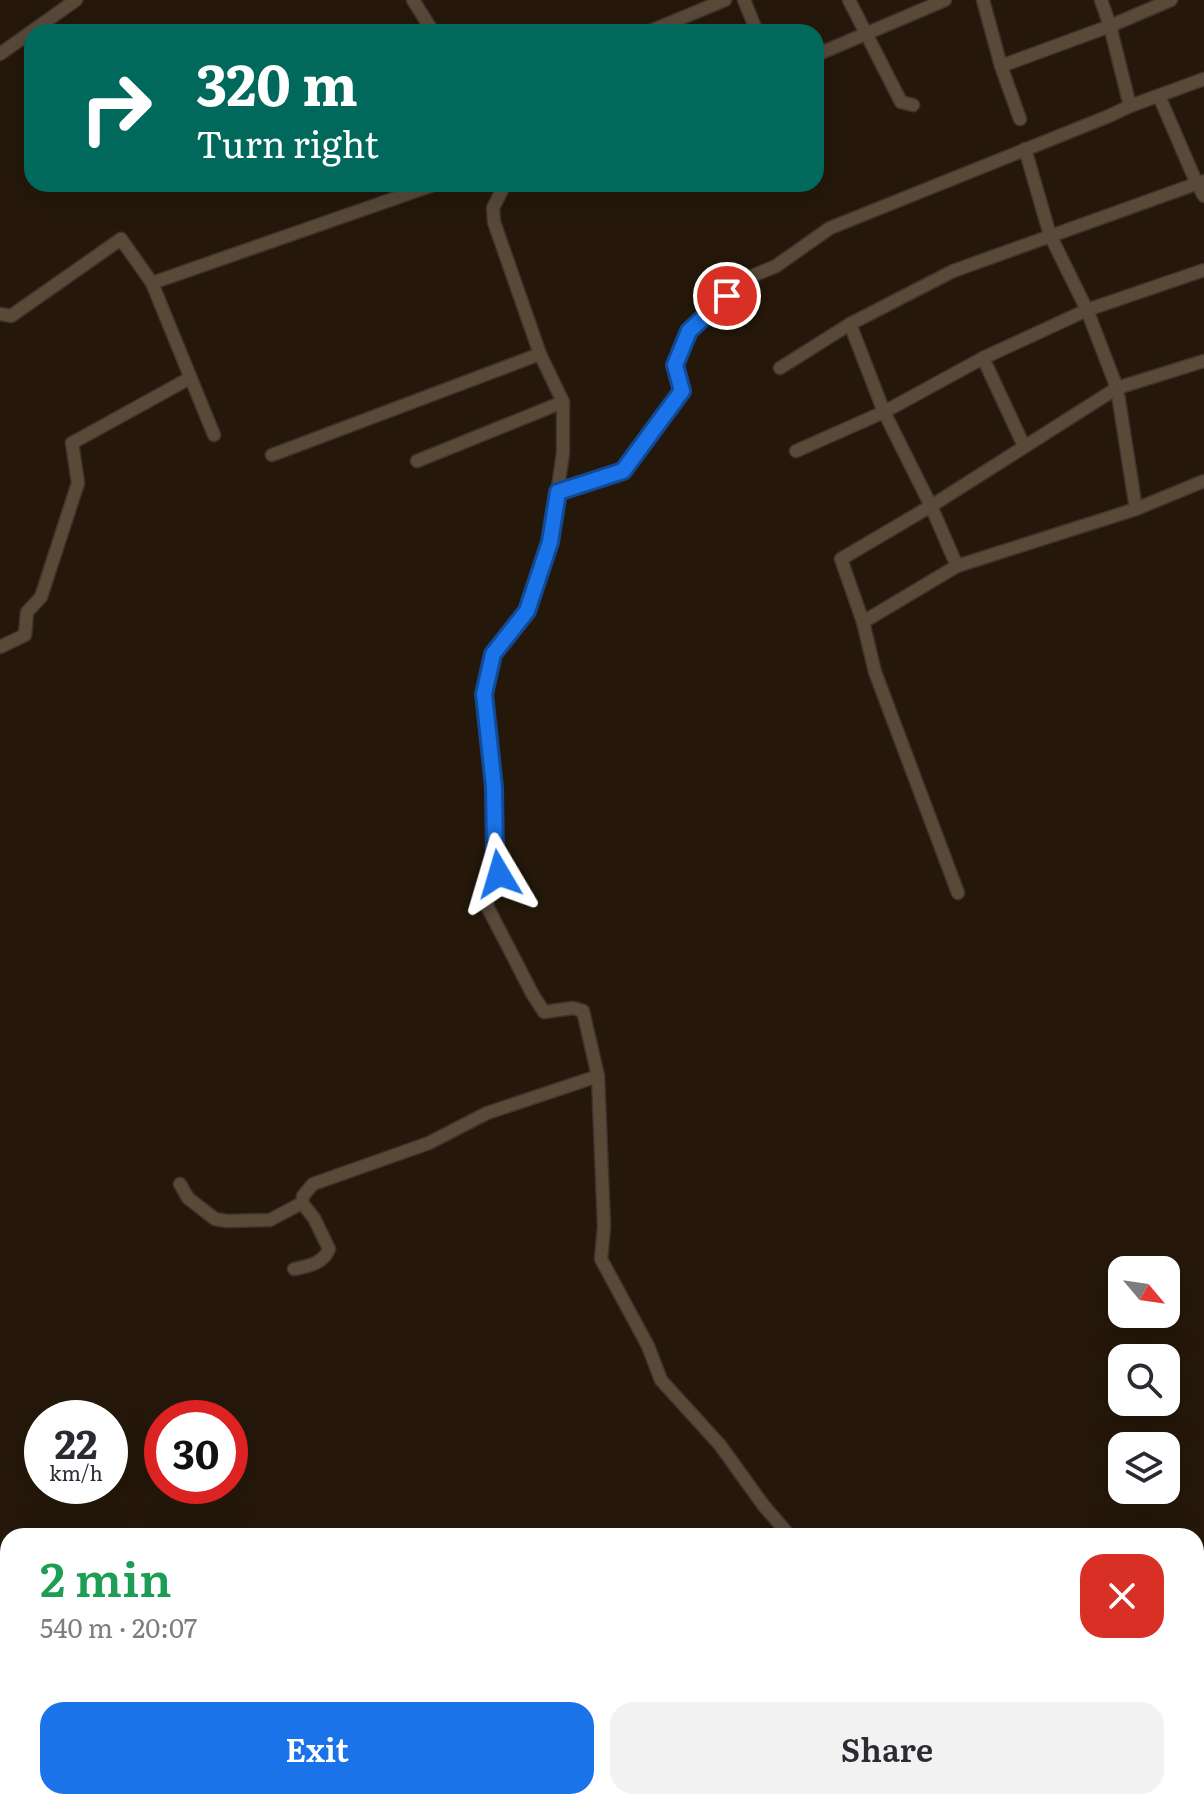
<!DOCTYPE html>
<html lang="en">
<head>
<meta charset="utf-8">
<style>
  body { margin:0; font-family:Literata,serif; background:#f2f2f3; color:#2b2b33; height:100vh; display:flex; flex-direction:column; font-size:30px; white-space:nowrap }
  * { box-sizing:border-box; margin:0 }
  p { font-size:26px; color:#7c7c81 }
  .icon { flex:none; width:44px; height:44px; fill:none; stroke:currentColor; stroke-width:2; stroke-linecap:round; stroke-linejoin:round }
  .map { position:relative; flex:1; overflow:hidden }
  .details { position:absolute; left:0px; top:1528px; width:1204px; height:282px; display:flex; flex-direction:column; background:#fff; border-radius:24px 24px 0 0; box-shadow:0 8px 32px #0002 }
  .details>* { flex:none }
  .guide { position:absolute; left:24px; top:24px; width:800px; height:168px; border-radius:24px; box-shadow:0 8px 32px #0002; background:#00695c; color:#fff; overflow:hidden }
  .needle { width:52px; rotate:119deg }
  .fabs { position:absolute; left:1108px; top:1256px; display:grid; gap:16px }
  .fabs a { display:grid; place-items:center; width:72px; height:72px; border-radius:16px; background:#fff; box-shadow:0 8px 32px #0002; font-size:40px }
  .speed { position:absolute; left:24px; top:1400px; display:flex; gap:16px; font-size:40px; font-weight:700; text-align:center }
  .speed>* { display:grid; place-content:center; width:104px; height:104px; border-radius:50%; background:#fff; box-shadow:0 8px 32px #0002; line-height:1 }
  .speed small { font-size:20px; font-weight:400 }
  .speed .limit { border:12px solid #d22; background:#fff; color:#111 }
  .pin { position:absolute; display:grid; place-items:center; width:68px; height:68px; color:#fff; margin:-34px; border:4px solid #fff; border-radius:50%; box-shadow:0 2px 8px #0007 }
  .me { position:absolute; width:88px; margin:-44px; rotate:353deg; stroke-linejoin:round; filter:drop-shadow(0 0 6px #0008) }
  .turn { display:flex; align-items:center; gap:28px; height:168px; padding:0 40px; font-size:36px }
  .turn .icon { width:104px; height:104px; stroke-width:2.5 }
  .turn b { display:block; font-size:56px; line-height:68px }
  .round { display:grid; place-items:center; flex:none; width:84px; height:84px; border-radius:24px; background:#f2f2f3 }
  .overview { display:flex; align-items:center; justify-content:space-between; height:136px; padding:0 40px }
  h1 { font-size:48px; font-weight:600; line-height:60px; color:#1e9e55 }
  .action { display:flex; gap:16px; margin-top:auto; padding:16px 40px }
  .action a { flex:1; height:92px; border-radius:24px; background:#1a73e8; color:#fff; font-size:32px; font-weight:600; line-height:92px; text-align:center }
  .action a+a { background:#f2f2f3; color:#2b2b33 }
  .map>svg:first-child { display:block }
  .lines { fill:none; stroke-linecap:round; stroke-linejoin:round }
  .minor-casing { stroke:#3d332e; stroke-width:15 }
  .minor { stroke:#584939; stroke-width:12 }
  .route-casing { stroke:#114b97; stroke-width:20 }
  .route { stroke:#1a73e8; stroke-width:14 }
</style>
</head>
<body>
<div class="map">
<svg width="1204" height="1809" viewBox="0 0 1204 1809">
  <rect width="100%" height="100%" fill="#25180a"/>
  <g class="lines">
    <!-- minor casing -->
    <g class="minor-casing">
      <g id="minor">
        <polyline points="413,0 433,32"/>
        <polyline points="744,0 757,32"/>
        <polyline points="849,0 901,102 913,105"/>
        <polyline points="983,0 1001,66 1020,119"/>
        <polyline points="1101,0 1110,26 1130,106"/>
        <polyline points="648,32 725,0"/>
        <polyline points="0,54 76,0"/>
        <polyline points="816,55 945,0"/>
        <polyline points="1001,66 1110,26 1171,0"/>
        <polyline points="1159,96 1197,184 1204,196"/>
        <polyline points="1025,149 1050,235 1087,310 1117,388 1136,509"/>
        <polyline points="505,184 493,208 494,222 540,354 563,402 563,453 550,542 527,611 493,654 484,694 494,787 495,856 499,874 487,900 488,908 533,995 544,1012 573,1008 583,1011 598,1076 604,1227 601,1259 648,1346 661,1380 720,1445 764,1506 790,1536"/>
        <polyline points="152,283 436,184"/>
        <polyline points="0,314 11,316 121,239 152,283 214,435"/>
        <polyline points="850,324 884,412 931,506 957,566"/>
        <polyline points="983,358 1024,446"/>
        <polyline points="780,368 850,324 953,271 1204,181"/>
        <polyline points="796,451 884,412 983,358 1087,310 1204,270"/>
        <polyline points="272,455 540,354"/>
        <polyline points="417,461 563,402"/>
        <polyline points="558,492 623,471 682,391 675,365 689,331 745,279 776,266 830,228 1109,116 1130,106 1204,79"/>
        <polyline points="863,622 957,566 1136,509 1204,481"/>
        <polyline points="0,647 25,635 27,612 41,597 78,483 72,443 190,378"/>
        <polyline points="958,893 875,672 863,622 841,559 931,506 1117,388 1204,361"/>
        <polyline points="180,1184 188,1198 215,1219 227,1221 270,1220 302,1203 303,1196 313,1184 429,1143 487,1113 598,1076"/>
        <path d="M294 1269C308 1266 323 1264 329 1249L314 1218 302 1203"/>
        <polyline points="1196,1616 1204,1617"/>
        <polyline points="0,1660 8,1668"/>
        <polyline points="121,1802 125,1809"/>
        <polyline points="945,1802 946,1809"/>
      </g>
    </g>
    <!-- minor -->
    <use href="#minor" class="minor"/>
  </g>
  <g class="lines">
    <!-- route casing -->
    <g class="route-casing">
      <polyline id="route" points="499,874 495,856 494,787 484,694 493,654 527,611 550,542 558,492 623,471 682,391 675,365 689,331 727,296"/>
    </g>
    <!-- route -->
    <use href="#route" class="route"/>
  </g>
</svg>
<div class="fabs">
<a><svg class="needle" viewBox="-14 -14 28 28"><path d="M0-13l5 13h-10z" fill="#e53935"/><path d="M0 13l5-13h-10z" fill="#7c7c81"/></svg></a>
<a><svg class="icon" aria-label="search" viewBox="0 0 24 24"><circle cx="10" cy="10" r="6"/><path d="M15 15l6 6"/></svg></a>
<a><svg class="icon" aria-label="layers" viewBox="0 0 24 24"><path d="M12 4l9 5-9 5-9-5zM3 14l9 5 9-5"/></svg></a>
</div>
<div class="speed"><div>22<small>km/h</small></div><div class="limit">30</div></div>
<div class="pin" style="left:727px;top:296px;background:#d93025"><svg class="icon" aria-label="arrive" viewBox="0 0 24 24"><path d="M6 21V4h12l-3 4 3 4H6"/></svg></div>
<svg class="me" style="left:499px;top:874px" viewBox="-20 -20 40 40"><path d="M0-17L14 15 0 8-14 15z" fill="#1a73e8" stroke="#fff" stroke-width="4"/></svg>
<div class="guide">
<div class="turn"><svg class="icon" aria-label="right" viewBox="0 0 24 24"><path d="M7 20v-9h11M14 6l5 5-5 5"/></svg><div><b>320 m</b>Turn right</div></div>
</div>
<section class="details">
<div class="overview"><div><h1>2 min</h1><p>540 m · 20:07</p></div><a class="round" style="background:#d93025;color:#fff"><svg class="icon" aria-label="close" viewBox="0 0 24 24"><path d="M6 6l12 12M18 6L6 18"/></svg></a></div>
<div class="action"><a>Exit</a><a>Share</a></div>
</section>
</div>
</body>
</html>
